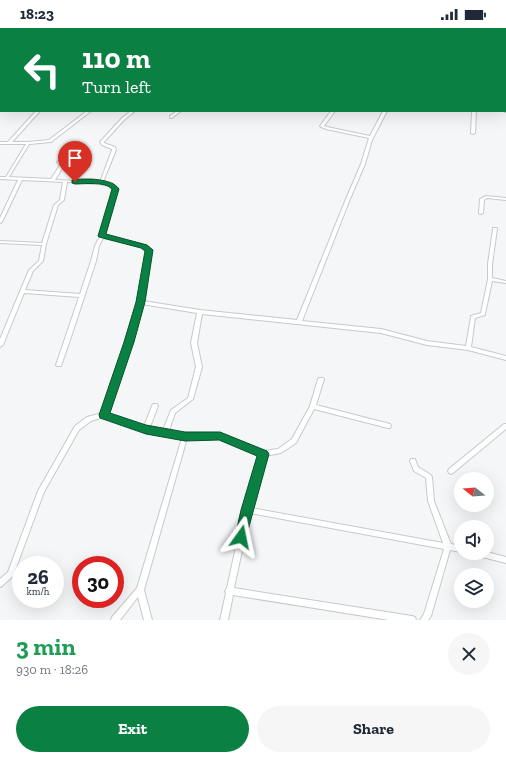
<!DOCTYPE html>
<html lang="en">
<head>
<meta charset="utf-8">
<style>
  body { margin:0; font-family:"Zilla Slab",serif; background:#f6f6f7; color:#1f2937; height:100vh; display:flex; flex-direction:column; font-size:15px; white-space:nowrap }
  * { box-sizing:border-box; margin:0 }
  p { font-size:13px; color:#747a83 }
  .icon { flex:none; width:22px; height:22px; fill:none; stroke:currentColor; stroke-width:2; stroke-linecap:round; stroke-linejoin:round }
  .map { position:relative; height:592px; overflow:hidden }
  .panel { display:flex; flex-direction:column; background:#fff; flex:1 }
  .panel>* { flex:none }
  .top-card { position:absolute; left:0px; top:0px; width:506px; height:84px; box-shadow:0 4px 16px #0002; background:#0b8043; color:#fff; overflow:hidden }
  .needle { width:26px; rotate:287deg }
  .fabs { position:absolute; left:454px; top:444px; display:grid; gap:8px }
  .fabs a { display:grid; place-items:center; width:40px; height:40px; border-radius:50%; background:#fff; box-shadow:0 4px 16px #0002; font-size:20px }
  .speed { position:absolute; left:12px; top:528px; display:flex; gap:8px; font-size:20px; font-weight:700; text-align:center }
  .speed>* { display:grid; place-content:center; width:52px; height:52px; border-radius:50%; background:#fff; box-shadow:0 4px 16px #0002; line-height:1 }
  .speed small { font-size:10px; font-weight:400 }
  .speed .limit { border:6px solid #d22; background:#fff; color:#111 }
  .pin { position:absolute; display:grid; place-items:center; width:34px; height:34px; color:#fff; margin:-41px -17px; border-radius:50% 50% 50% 0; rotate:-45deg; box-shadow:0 0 4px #0007 }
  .pin .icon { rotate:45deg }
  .me { position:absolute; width:44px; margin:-22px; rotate:12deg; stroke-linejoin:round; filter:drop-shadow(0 0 3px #0008) }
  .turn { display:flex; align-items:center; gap:14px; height:84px; padding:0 16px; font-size:18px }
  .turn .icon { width:52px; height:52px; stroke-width:2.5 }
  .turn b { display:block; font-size:28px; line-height:34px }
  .round { display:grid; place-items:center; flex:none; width:42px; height:42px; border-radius:21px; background:#f6f6f7 }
  .head { display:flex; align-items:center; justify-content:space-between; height:68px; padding:0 16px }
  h1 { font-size:24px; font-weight:700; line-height:30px; color:#1e9e55 }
  .button { display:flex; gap:8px; margin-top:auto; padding:8px 16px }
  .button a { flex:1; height:46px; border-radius:24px; background:#0b8043; color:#fff; font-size:16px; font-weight:700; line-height:46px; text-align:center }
  .button a+a { background:#f6f6f7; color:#1f2937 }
  .status { display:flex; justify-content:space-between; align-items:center; height:28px; padding:0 20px; background:#fff; direction:ltr }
  .status svg { height:11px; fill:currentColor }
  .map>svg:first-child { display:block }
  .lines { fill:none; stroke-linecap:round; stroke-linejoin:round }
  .minor-casing { stroke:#c7c9ca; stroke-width:2 }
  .minor { fill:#fff; fill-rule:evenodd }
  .route { fill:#0b8043; stroke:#07532c }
</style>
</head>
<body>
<div class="status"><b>18:23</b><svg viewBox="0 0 49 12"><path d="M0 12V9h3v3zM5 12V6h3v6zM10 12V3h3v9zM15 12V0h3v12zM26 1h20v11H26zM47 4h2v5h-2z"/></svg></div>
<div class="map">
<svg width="506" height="592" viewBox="0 0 506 592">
  <rect width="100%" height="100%" fill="#f5f6f7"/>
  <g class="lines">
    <!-- minor casing -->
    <g class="minor-casing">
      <g id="minor">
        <polygon points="0,0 2,0 2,1 0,2"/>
        <polygon points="6,0 32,0 27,1 5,1"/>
        <polygon points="52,0 57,0 59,1 54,1"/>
        <rect x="122" y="0" width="2" height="1"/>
        <rect x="152" y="0" width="3" height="1"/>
        <polygon points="173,0 180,0 178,1 173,1"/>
        <rect x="226" y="0" width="3" height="1"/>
        <rect x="333" y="0" width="3" height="1"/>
        <rect x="370" y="0" width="2" height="1"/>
        <polygon points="422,0 426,0 428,1 424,1"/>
        <rect x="474" y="0" width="2" height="1"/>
        <rect x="505" y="19" width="1" height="2"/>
        <rect x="0" y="38" width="1" height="2"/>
        <rect x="0" y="54" width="1" height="2"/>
        <polygon points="505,82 506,82 506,84 503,83 505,83"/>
        <path d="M36 83H40L12 114H28L49 112 87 83H91L51 114 29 116 9 149 51 151 60 137 57 134 59 133 64 137 55 152 100 154 112 122V121L102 117 100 114 122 90 131 83H135L124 92 104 114V115L115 119 116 122 103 154 112 155 117 161 104 207 146 217 151 222 143 273 200 282 297 292 346 171 361 136 369 110 326 101 321 99 320 98 331 83H335L324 98 327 99 370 108 383 83H387L372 112 365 136 350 171 302 293 381 301 427 313 466 318 471 289V288L481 285 488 251V236L493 201V200H497V201L492 236V250L506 253V255L492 253 485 286V287L475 290 471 319 506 328V332L468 322 427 317 381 305 202 286 197 315 202 339 193 371 192 372 175 385 169 403 185 406H220L263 423 278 421 292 411 310 378 318 351 319 350H323L324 351 316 377 390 396 391 398 390 400H388L314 381 296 415 281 425 265 428 251 480 443 515 428 473 426 450 414 443 410 433 411 431H415L418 439 431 447 432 449 434 473 451 516 461 518V524L450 522 431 588 428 592H420L424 586 444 521 250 485 234 560 412 588 415 589 416 592H389L233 567 228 592H220L226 565 225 563 227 560 244 482 260 427 220 410H187L144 562 152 592H144L138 569 120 592H111L112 589 137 560 182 410 146 403 104 389 91 393 79 402 44 464 13 548 2 558 0 559V551L8 544 38 463 75 398 87 389 102 385 126 314 138 274 147 222 142 219 103 210 99 218 96 233 74 300 61 338H57L56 337 79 269 24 265 3 317 0 319V311L29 242 39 233 42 217 0 215V213L42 215 54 177 60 172 63 154 22 152 2 194 0 195V190L18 152 0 151V149H6L26 116H0V114H8ZM67 154 110 157 113 161 100 208 95 218 91 233 80 266 25 262 33 243 43 233 46 216 58 177 64 172ZM142 276 197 285 191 315 196 339 188 370 171 382 163 402 150 399 158 378 157 376H153L152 378 144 398 107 386 132 314Z"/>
        <polygon points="177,83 181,83 172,90 170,90 170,88"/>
        <polygon points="472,83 476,83 475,105 473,106 471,105"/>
        <polygon points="486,168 506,170 506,172 487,170 484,172 483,185 481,186 480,186 479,185 480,171"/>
        <polygon points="504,396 506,396 506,401 453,445 451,446 449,445 448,443 449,441"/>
        <polygon points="487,524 506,529 506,535 478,528 476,527 475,525 487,525"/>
      </g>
    </g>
    <!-- minor -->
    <use href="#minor" class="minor"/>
  </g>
  <!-- route -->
  <path class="route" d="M72 152C85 150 112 150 119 161L106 206 147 217 153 222 145 274 134 314 110 385 146 397 185 404H220L267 423 269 426 245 513 241 515 237 513 235 509 241 482 257 428 219 412 185 413 146 406 100 390 99 387 124 314 136 274 145 223 141 220 99 209 98 208 112 161C104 153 85 156 75 156L72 155Z"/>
</svg>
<div class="fabs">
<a><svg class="needle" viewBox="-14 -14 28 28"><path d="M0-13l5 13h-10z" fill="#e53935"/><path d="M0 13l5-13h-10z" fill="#747a83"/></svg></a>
<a><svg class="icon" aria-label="sound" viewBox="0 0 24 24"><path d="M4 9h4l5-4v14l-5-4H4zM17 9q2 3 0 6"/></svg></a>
<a><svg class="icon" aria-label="layers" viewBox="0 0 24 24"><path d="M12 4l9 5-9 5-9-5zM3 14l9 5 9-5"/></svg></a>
</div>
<div class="speed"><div>26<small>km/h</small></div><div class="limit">30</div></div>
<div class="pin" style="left:75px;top:154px;background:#d93025"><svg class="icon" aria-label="arrive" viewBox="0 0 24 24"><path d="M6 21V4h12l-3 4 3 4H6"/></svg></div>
<svg class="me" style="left:241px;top:509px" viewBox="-20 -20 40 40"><path d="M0-17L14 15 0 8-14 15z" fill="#0b8043" stroke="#fff" stroke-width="4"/></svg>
<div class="top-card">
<div class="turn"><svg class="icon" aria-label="left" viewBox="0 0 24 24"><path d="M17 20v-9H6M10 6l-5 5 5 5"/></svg><div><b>110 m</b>Turn left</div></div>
</div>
</div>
<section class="panel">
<div class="head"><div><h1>3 min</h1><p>930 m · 18:26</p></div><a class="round"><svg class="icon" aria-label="close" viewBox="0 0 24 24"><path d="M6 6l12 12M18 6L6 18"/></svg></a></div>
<div class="button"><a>Exit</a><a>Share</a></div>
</section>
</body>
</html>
